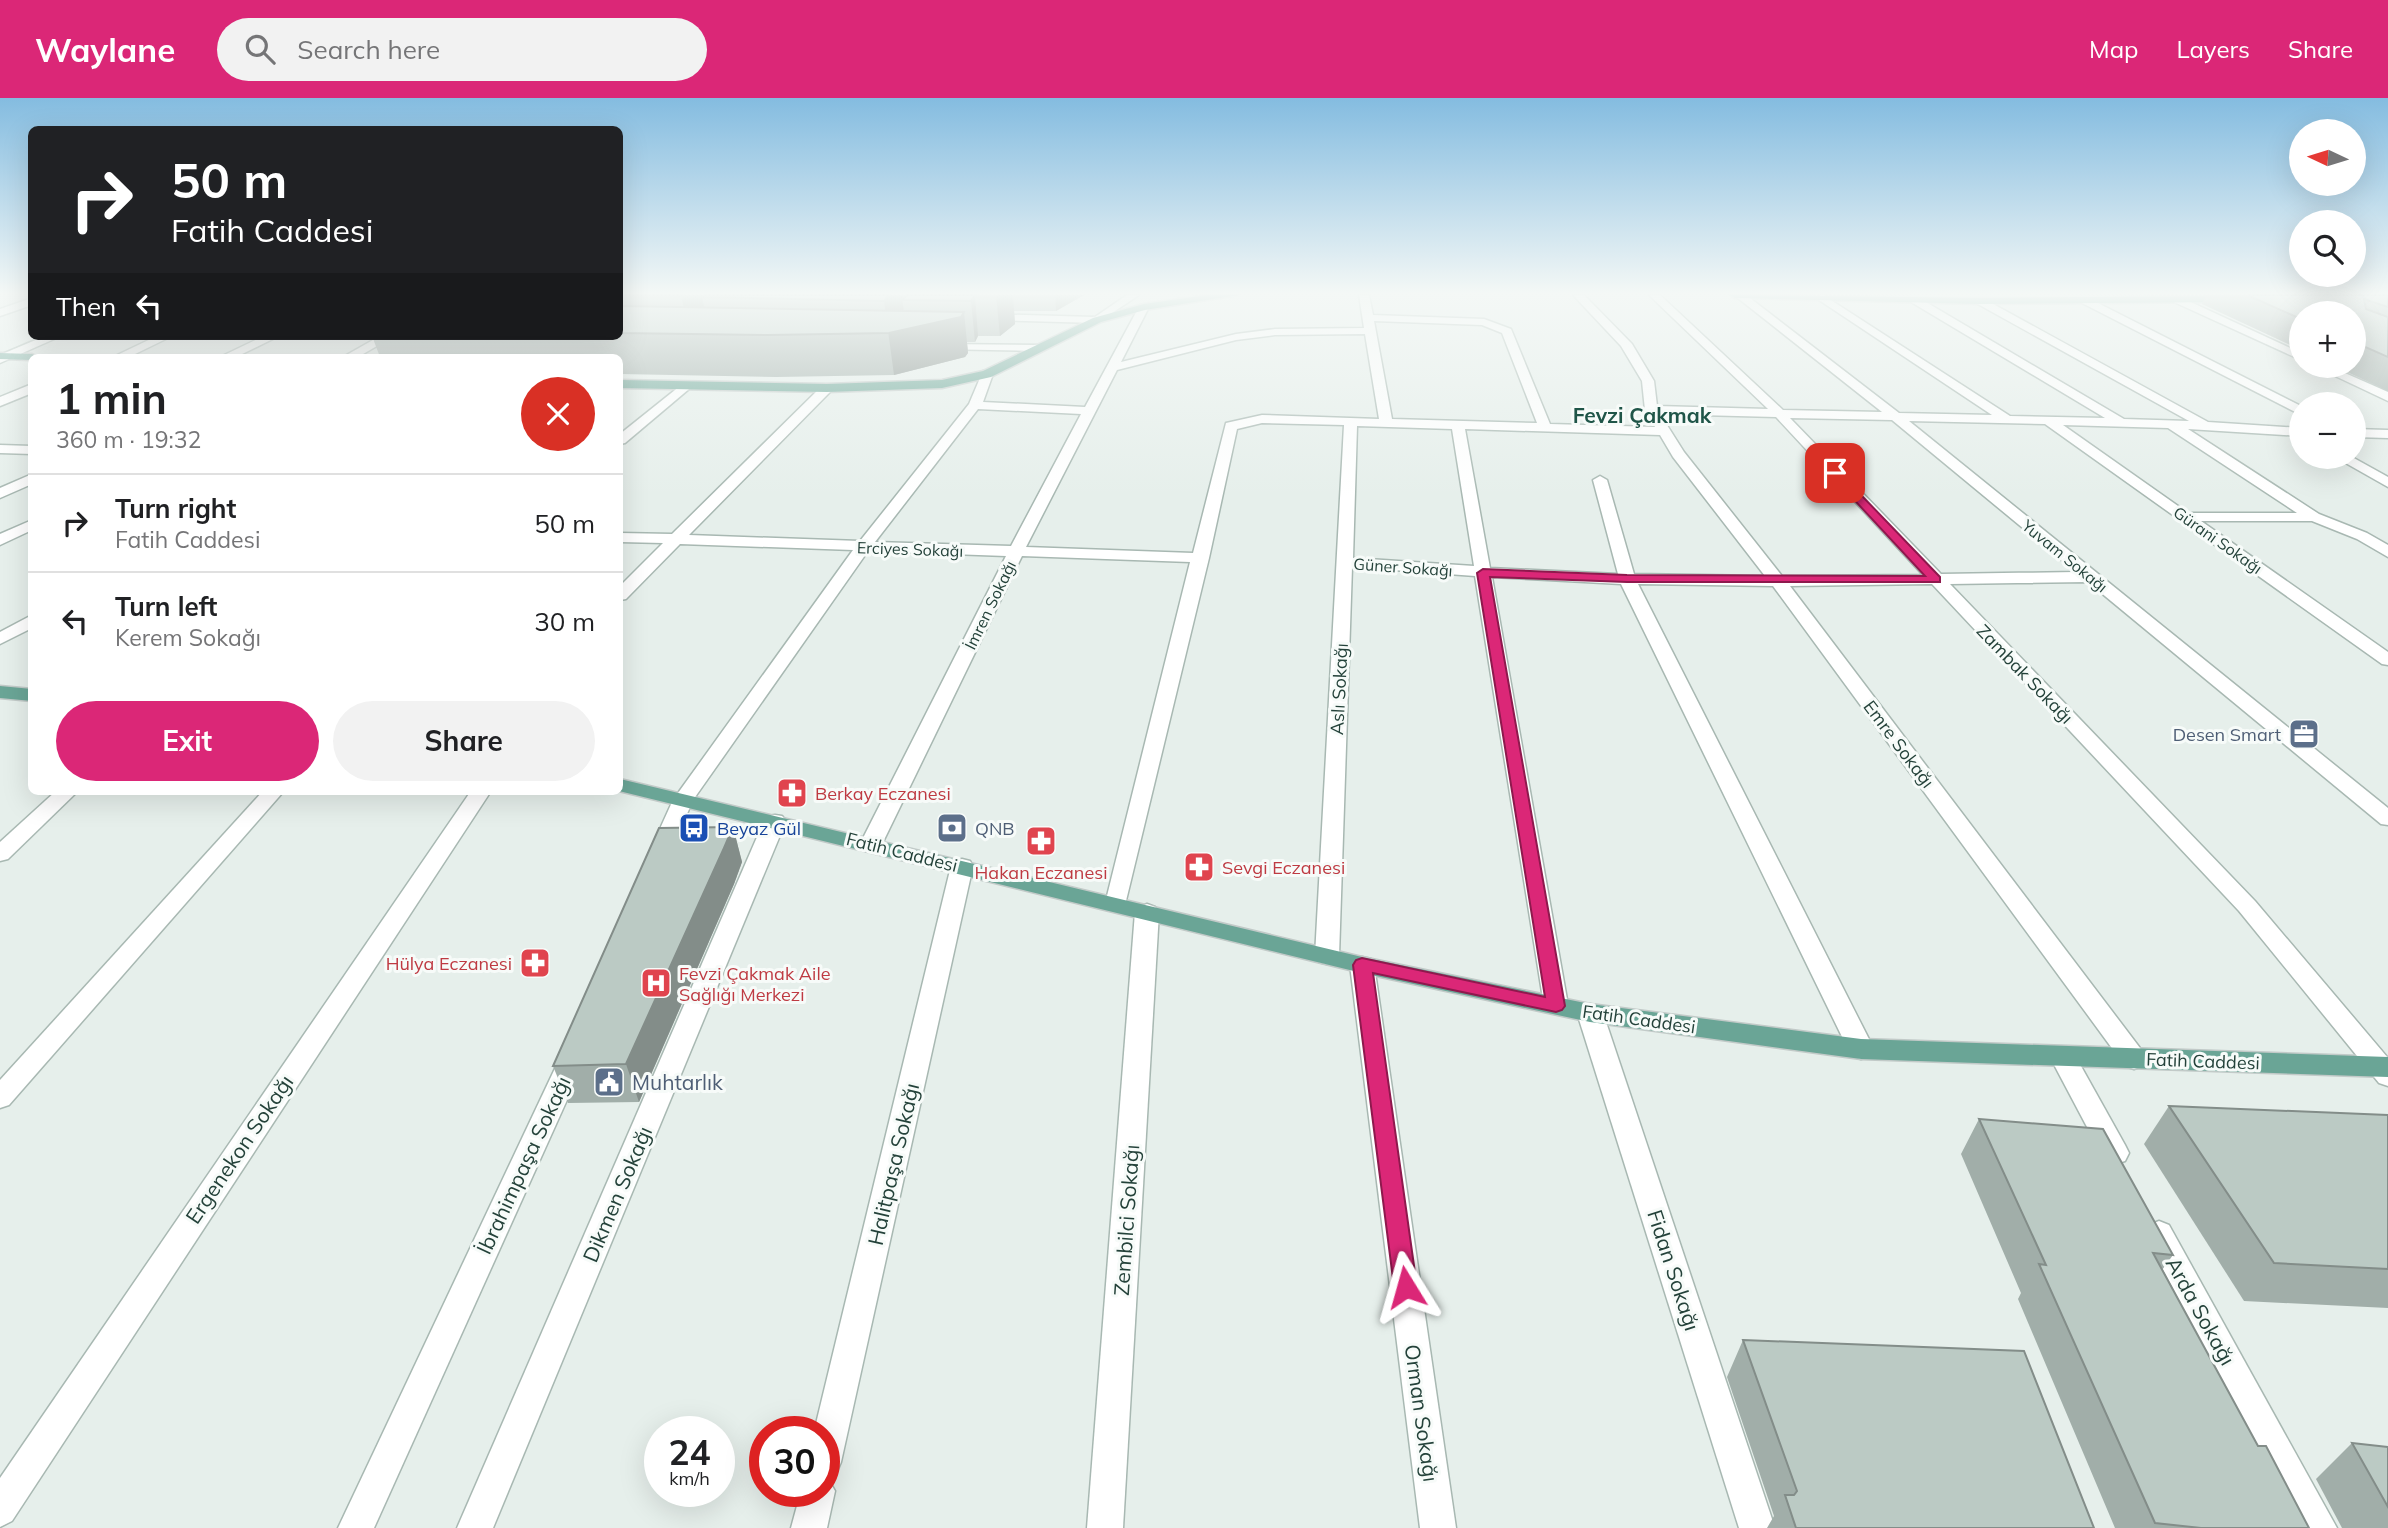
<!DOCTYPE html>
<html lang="en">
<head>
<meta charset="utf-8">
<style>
  body { margin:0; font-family:Mulish,sans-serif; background:#f2f2f2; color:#202124; height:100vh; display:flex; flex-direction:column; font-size:26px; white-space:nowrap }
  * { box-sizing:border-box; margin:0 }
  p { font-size:23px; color:#757577 }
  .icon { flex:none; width:38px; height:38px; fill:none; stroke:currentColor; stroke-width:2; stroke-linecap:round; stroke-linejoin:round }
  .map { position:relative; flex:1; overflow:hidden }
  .details { position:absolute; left:28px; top:256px; width:595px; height:441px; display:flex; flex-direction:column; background:#fff; border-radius:10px; box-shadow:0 7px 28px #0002 }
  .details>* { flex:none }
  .top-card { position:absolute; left:28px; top:28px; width:595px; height:214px; border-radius:10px; box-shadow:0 7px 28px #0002; background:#202124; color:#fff; overflow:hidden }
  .needle { width:46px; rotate:274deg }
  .buttons { position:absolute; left:2289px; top:21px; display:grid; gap:14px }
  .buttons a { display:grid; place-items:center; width:77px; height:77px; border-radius:50%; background:#fff; box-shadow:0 7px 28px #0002; font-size:35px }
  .speed { position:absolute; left:644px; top:1318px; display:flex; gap:14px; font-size:35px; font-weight:700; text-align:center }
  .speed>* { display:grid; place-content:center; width:91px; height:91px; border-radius:50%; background:#fff; box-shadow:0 7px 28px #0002; line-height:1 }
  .speed small { font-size:18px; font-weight:400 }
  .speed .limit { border:10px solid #d22; background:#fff; color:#111 }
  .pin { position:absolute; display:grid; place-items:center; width:60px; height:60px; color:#fff; margin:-30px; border-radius:14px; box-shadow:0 4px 10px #0006 }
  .me { position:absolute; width:77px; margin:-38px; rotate:352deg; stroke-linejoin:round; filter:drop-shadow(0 0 5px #0008) }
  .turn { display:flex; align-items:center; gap:24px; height:147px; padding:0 28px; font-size:32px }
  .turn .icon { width:91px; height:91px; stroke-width:2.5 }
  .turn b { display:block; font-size:49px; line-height:60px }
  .then { display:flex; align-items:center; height:66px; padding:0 28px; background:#0003; gap:14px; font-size:26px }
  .round { display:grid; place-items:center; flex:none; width:74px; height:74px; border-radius:37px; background:#f2f2f2 }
  .head { display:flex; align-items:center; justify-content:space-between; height:119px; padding:0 28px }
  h1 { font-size:42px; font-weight:700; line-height:52px }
  .cta { display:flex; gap:14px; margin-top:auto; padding:14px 28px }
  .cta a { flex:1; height:80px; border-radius:42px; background:#db2777; color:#fff; font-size:28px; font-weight:700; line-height:80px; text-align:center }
  .cta a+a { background:#f2f2f2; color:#202124 }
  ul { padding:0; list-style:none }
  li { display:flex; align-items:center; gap:21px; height:98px; padding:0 28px; border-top:2px solid #e0e0e0 }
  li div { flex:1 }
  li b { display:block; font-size:26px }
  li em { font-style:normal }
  header { display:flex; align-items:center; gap:42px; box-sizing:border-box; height:98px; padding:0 35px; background:#db2777; color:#fff }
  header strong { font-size:33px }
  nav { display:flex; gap:38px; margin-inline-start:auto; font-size:24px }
  .search { width:490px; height:63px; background:#f2f2f2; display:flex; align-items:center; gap:18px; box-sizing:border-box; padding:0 24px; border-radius:38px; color:#757577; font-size:26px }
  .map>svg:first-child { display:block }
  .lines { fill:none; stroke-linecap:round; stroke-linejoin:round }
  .minor-casing { stroke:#a8b8b2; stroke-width:3 }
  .major-casing { stroke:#c2cac8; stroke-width:3 }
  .minor { fill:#fff; fill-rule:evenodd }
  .major { fill:#6aa596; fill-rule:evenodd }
  .wall { fill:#a1aea9 }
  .shaded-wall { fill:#838d89 }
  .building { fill:#bbcac4; stroke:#838d89; stroke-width:2 }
  .route { fill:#db2777; stroke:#8e194d; stroke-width:2 }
  .labels { text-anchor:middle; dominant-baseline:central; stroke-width:6; stroke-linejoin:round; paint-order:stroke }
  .far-street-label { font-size:16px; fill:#24423a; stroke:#f7fbf9 }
  .street-label { font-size:18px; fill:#24423a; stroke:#f7fbf9 }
  .service-label { font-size:18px; fill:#4e5e75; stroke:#f7fbf9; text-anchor:end }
  .health-label { font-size:18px; fill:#be3a42; stroke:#f7fbf9; text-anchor:start }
  .transit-label { font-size:18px; fill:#164399; stroke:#f7fbf9; text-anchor:start }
  .far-district-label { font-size:21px; font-weight:bold; fill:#1f5548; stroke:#f7fbf9 }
  .near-service-label { font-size:21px; fill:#4e5e75; stroke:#f7fbf9; text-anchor:start }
  .near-street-label { font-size:21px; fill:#24423a; stroke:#f7fbf9 }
</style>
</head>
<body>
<header>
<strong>Waylane</strong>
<div class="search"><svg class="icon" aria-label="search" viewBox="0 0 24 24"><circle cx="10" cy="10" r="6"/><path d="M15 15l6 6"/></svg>Search here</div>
<nav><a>Map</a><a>Layers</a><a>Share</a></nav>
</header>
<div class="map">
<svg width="2388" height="1430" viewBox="0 0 2388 1430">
  <rect width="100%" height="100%" fill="#e6efeb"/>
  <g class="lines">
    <!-- minor casing -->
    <g class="minor-casing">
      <g id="minor">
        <polygon points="1127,197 1139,197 1097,225 986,222 981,219 986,216 1095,219"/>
        <path d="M1359 197H1369L1373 217 1484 221 1511 231 1550 326 1655 329 1645 312 1642 283 1621 248 1573 197H1584L1632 246 1654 283 1657 308 1768 311 1649 197H1660L1783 312 1882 314 1734 197H1746L1899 315 1992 317 1816 200 1823 197 2010 318 2105 320 1911 204V200H1919L2124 321 2189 323 1976 205V201H1984L2208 324 2301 330V338L2188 331 2319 416 2367 435 2388 447V459L2357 441 2312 423H2201L2388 554V567L2382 566 2045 326 1909 323 2388 710V727L2381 726 2088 484 1950 486 2255 803 2388 960V988L2379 985 2239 813 1932 486 1790 488 2143 954 2147 961 2143 968 2134 971 2125 968 1773 488 1638 486 1874 951 1870 958 1861 961 1852 958 1848 951 1621 486 1492 479 1568 907 1565 913 1556 916 1547 913 1544 907 1475 478 1352 469 1339 858 1335 864 1327 866 1319 864 1315 858 1344 327 1262 325 1237 331 1209 460 1124 811 1116 813 1108 811 1105 806 1190 464 1022 458 882 746 879 751H863L860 746 1006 458 868 453 693 702 668 760H652L649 755 673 702 853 452 680 446 626 501 620 502V488L663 445 620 444V435L672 436 823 287H831V293L689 437 860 443 969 306 983 273 993 276 983 304 1085 309 1140 207 1149 209 1121 264 1236 236 1275 231 1364 230ZM1374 223 1482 227 1502 235 1537 325 1392 321ZM1365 236 1379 321 1262 317 1226 325 1193 455 1026 449 1117 272 1236 242 1275 237ZM978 311 1081 316 1011 448 875 444ZM1660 316 1776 319 1923 477 1782 478 1684 354ZM1790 320 1892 322 2076 474 1941 476ZM2063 327 2168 330 2297 415H2188ZM1357 328 1452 331 1474 468 1353 460ZM1465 331 1660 337 1673 359 1765 478 1634 476 1607 382 1600 378 1593 382 1618 476 1490 470Z"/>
        <polygon points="32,200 32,207 0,218 0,211"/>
        <polygon points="2080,200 2088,200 2301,308 2301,317 2080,204"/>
        <polygon points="2174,200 2182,200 2301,255 2301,262 2174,204"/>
        <polygon points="45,238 61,238 0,265 0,257"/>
        <polygon points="157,238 172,238 129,259 113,259"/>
        <polygon points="264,238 279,238 236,259 220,259"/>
        <polygon points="380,238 394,238 358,259 343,259"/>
        <polygon points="940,246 1040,247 1046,250 1040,253 936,251 934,249"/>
        <polygon points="2314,268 2329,268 2388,294 2388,303"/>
        <polygon points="685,284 689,285 689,291 625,345 620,346 620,336"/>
        <polygon points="32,286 32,295 0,308 0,299"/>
        <polygon points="2354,331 2388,332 2388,340 2354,339"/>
        <polygon points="0,347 32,348 32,356 0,355"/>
        <polygon points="2335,359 2352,359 2388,379 2388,389"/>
        <polygon points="32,376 32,386 0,400 0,390"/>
        <polygon points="32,422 32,432 0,447 0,436"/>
        <polygon points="32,517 32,530 0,546 0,534"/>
        <polygon points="56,693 78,693 8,761 0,763 0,744"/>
        <polygon points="263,693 284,693 9,1007 0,1010 0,982"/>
        <polygon points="471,693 491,693 12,1423 0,1429 0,1380"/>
        <polygon points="775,717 782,718 786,723 493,1430 457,1430 764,723 768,718"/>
        <polygon points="962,761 970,763 973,768 841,1364 836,1376 827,1379 835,1393 827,1430 791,1430 801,1393 824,1393 824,1334 814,1334 951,768 954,763"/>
        <polygon points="1147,806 1155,809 1159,814 1123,1430 1087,1430 1135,814 1139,809"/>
        <polygon points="1362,859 1371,861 1374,867 1456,1430 1420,1430 1350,867 1353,861"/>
        <polygon points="1590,906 1599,909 1603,915 1775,1430 1739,1430 1577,915 1581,909"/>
        <polygon points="2063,949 2072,952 2125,1047 2129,1055 2125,1063 2115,1066 2105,1063 2050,959 2054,952"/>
        <polygon points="572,952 581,955 585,962 374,1430 338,1430 559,962 563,955"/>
        <polygon points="2159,1123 2169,1127 2337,1430 2300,1430 2144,1136 2149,1127"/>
      </g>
    </g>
    <!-- major casing -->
    <g class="major-casing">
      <g id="major">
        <polygon points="1207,197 1238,197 1145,212 1101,224 991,279 942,290 827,294 620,290 620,282 827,286 942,282 983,273 1093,220 1144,206"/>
        <polygon points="1730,197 1980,200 2232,198 2237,201 2232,204 1980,206 1735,200"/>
        <polygon points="0,255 32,256 38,259 32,259 32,262 0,261"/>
        <polygon points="0,588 32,591 32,603 0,600"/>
        <polygon points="620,681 1362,859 1590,906 1861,941 2388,959 2388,979 1861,961 1590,924 1362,875 619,693"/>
      </g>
    </g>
    <!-- minor -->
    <use href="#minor" class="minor"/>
    <!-- major -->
    <use href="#major" class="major"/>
  </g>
  <!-- wall -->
  <g class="wall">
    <polygon points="620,197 1084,197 1056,213 1014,213 1015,226 1000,238 978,238 975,244 967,244 968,255 965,259 894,277 776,279 620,276 620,259 380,259 372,238 620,238"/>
    <polygon points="2206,197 2388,197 2388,293 2334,268 2354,268 2354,215 2301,215 2301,252 2202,206"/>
    <polygon points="733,729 742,764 734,786 639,1004 568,1005 553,968"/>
    <polygon points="2169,1008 2388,1017 2388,1210 2244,1203 2144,1046"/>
    <polygon points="1979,1021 2173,1157 2162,1172 2258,1348 2309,1430 2115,1430 2018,1201 2021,1195 1961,1056"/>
    <polygon points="1743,1242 2094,1430 1767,1430 1774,1418 1727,1279"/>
    <polygon points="2352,1345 2388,1349 2388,1430 2342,1430 2316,1381"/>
  </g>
  <!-- shaded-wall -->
  <g class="shaded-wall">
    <polygon points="682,197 734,197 702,199 707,222 690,236 681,198"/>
    <polygon points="889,197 902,197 905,224 964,214 968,255 965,259 894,277 884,203"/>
    <polygon points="975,197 978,238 975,244 971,203"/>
    <polygon points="996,197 1013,197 1015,226 1000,238"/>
    <polygon points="1055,197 1084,197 1056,213"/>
    <polygon points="733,729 742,764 734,786 639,1004 626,966"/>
  </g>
  <!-- building -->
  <g class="building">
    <polygon points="620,197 682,197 681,198"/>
    <polygon points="704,197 889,197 884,203 702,199"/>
    <polygon points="907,197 975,197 971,203 903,202"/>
    <polygon points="2247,197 2388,197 2388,209 2364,201 2366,211 2388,219 2388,259 2354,244 2354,215 2301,215 2301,221"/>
    <polygon points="620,208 964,214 961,219 889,235 768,237 620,235"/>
    <polygon points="733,729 724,750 626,966 553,968 659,730"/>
    <polygon points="2169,1008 2388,1017 2388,1171 2274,1165"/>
    <polygon points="1979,1021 2103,1031 2173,1157 2153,1155 2258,1348 2266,1348 2309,1430 2201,1430 2155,1425 2039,1166 2046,1167"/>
    <polygon points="1743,1242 2024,1253 2094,1430 1796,1430 1785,1397 1794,1397 1797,1393"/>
    <polygon points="2352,1345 2388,1349 2388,1409"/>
  </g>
  <!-- sky -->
  <linearGradient id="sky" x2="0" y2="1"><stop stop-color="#84bce0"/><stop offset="0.49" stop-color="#f4f8f6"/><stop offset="1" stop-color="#f4f8f6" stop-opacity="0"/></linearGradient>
  <rect width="2388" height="398" fill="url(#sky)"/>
  <!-- route -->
  <polygon class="route" points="1831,373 1838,373 1940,479 1940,484 1627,484 1490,479 1565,908 1562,912 1556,914 1373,875 1417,1189 1414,1196 1406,1199 1397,1196 1394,1189 1353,867 1356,862 1362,860 1545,899 1477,475 1483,471 1627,477 1925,478 1831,377"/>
  <!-- icons -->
  <defs>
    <g id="office-square" transform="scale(1.575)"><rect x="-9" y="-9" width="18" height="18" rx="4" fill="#5c6f8a" stroke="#f7fbf9"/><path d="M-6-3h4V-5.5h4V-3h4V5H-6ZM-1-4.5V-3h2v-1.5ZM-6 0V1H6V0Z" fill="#fff"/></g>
    <g id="pharmacy-square" transform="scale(1.575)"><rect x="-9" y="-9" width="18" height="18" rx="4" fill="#e0444e" stroke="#f7fbf9"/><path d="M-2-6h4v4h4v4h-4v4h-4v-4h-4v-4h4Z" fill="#fff"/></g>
    <g id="bus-square" transform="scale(1.575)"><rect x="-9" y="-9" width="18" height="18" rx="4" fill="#1a4fb4" stroke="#f7fbf9"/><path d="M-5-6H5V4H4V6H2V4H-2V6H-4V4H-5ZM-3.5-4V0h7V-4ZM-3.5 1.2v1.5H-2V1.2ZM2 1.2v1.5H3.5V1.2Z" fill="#fff"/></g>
    <g id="bank-square" transform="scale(1.575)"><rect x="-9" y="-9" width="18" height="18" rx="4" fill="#5c6f8a" stroke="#f7fbf9"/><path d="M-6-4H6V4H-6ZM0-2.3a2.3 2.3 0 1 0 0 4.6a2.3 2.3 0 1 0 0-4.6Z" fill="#fff"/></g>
    <g id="hospital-square" transform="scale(1.575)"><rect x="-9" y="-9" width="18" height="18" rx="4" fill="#e0444e" stroke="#f7fbf9"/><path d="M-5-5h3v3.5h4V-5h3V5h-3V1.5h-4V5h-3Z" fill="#fff"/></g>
    <g id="civic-square" transform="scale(1.575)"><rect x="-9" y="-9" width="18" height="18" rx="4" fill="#5c6f8a" stroke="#f7fbf9"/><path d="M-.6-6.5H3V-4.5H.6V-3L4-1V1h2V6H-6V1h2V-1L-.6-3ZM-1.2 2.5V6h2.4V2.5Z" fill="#fff"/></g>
  </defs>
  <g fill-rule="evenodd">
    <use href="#office-square" x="2304" y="636"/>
    <use href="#pharmacy-square" x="792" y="695"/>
    <use href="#bus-square" x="694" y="730"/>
    <use href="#bank-square" x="952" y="730"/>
    <use href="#pharmacy-square" x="1041" y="743"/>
    <use href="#pharmacy-square" x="1199" y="769"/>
    <use href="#pharmacy-square" x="535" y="865"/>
    <use href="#hospital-square" x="656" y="885"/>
    <use href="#civic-square" x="609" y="984"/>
  </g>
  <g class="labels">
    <!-- far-street labels -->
    <g class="far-street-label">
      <text transform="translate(2218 442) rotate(35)">Gürani Sokağı</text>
      <text transform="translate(910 451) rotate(2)">Erciyes Sokağı</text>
      <text transform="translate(2065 458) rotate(39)">Yuvam Sokağı</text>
      <text transform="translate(1403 469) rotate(4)">Güner Sokağı</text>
      <text transform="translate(990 507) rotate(-64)">İmren Sokağı</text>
    </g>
    <!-- street labels -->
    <g class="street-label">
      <text transform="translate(2025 576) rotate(46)">Zambak Sokağı</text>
      <text transform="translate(1339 591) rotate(-87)">Aslı Sokağı</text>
      <text transform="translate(1899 646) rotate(53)">Emre Sokağı</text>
      <text transform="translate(902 754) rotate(14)">Fatih Caddesi</text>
      <text transform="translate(1639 921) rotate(8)">Fatih Caddesi</text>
      <text transform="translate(2203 963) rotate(2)">Fatih Caddesi</text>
    </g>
    <!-- service labels -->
    <g class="service-label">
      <text x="2281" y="636">Desen Smart</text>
      <text x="975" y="730" text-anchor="start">QNB</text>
    </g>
    <!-- health labels -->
    <g class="health-label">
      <text x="815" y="695">Berkay Eczanesi</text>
      <text x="1222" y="769">Sevgi Eczanesi</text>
      <text x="1041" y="774" text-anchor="middle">Hakan Eczanesi</text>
      <text x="512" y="865" text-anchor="end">Hülya Eczanesi</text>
      <text x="679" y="875">Fevzi Çakmak Aile<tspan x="679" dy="21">Sağlığı Merkezi</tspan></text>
    </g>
    <!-- transit labels -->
    <g class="transit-label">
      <text x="717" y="730">Beyaz Gül</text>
    </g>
    <!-- far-district labels -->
    <g class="far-district-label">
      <text x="1642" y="317">Fevzi Çakmak</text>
    </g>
    <!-- near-service labels -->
    <g class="near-service-label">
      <text x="632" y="984">Muhtarlık</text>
    </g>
    <!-- near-street labels -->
    <g class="near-street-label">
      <text transform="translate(239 1051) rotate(-56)">Ergenekon Sokağı</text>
      <text transform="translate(893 1066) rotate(-77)">Halitpaşa Sokağı</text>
      <text transform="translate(523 1067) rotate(-65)">İbrahimpaşa Sokağı</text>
      <text transform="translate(617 1096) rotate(-67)">Dikmen Sokağı</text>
      <text transform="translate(1126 1122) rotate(-86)">Zembilci Sokağı</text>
      <text transform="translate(1674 1172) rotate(72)">Fidan Sokağı</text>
      <text transform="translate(2201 1213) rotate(61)">Arda Sokağı</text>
      <text transform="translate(1422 1315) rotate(82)">Orman Sokağı</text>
    </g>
  </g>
</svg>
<div class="buttons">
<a><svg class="needle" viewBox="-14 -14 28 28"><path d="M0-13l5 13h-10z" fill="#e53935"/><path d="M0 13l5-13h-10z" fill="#757577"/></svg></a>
<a><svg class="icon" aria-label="search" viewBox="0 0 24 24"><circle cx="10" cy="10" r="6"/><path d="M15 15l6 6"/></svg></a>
<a>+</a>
<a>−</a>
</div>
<div class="speed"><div>24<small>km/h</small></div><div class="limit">30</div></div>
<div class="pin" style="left:1835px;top:375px;background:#d93025"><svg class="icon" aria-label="arrive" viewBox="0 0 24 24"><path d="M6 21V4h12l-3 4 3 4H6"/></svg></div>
<svg class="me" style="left:1406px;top:1189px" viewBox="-20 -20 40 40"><path d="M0-17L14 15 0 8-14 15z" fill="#db2777" stroke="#fff" stroke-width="4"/></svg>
<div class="top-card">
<div class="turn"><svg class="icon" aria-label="right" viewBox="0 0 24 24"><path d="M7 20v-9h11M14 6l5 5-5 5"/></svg><div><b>50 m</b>Fatih Caddesi</div></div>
<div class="then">Then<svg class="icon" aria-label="left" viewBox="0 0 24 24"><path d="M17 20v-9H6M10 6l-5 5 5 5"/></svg></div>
</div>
<section class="details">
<div class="head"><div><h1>1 min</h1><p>360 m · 19:32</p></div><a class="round" style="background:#d93025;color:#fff"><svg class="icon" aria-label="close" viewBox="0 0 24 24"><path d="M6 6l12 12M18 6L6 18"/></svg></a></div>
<ul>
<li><svg class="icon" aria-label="right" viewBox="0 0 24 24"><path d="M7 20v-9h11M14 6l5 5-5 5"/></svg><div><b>Turn right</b><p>Fatih Caddesi</p></div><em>50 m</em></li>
<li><svg class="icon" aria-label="left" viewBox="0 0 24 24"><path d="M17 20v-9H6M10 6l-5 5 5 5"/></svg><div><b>Turn left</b><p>Kerem Sokağı</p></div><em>30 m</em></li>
</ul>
<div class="cta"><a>Exit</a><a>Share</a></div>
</section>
</div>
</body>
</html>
